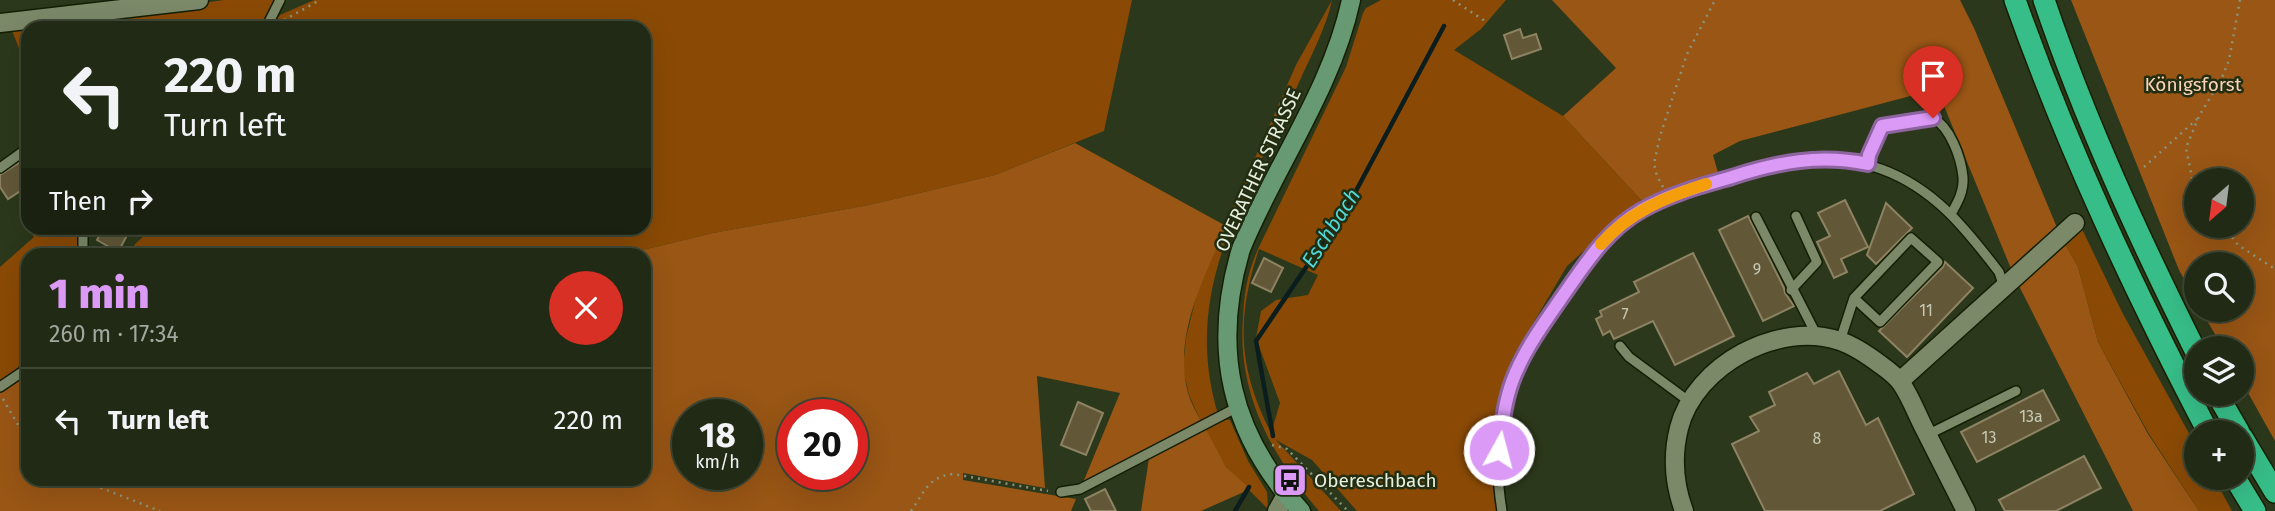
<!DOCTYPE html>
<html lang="en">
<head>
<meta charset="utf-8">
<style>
  body { margin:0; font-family:"Fira Sans",sans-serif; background:#2d3622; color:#f1f3f6; height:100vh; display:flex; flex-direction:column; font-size:26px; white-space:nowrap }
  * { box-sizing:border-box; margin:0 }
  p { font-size:23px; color:#a2a7a0 }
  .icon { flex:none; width:38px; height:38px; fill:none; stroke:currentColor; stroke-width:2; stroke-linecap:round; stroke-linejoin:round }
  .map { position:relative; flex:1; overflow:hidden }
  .details { position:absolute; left:21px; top:248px; width:630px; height:238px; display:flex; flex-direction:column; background:#212a14; border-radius:21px; box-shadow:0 7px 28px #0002,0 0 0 2px #3e4634 }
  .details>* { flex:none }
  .guide { position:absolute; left:21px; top:21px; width:630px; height:214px; border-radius:21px; box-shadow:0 7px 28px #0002,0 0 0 2px #3e4634; background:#212a14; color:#f1f3f6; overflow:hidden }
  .needle { width:46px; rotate:208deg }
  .tools { position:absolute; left:2184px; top:168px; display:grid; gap:14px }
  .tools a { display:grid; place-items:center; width:70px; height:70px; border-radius:50%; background:#212a14; box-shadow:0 7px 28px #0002,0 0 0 2px #3e4634; font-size:35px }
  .speed { position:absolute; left:672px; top:399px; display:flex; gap:14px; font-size:35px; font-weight:700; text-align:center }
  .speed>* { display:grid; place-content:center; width:91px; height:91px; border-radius:50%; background:#212a14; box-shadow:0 7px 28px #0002,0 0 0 2px #3e4634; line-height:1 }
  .speed small { font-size:18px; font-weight:400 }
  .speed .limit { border:10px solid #d22; background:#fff; color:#111 }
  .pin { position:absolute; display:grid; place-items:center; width:60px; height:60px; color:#fff; margin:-72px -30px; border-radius:50% 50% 50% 0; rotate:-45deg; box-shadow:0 0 7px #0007 }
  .pin .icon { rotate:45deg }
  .me { position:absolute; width:77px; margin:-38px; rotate:7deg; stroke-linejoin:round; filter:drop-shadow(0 0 5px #0008) }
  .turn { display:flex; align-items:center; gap:24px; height:147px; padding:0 28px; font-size:32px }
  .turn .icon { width:91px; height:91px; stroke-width:2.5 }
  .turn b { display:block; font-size:49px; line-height:60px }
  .then { display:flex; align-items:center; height:66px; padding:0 28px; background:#0003; gap:14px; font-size:26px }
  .round { display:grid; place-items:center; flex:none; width:74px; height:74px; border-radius:37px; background:#2d3622 }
  .head { display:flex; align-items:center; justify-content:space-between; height:119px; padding:0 28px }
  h1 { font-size:42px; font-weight:800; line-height:52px; color:#da9af6 }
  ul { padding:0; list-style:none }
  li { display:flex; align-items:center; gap:21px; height:105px; padding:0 28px; border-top:2px solid #3e4634 }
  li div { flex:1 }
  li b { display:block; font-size:26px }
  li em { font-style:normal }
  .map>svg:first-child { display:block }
  .green { fill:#8a4a05; fill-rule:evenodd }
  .forest { fill:#995615; fill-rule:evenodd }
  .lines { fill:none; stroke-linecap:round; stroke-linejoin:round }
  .stream { stroke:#0c1d1d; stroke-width:4.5 }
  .building { fill:#625838; stroke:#8d8362; stroke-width:2 }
  .lane-casing { stroke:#141f04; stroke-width:12 }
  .street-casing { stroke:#141f04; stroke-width:21 }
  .secondary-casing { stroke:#141f04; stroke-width:21 }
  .highway-casing { stroke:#141f04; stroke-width:24 }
  .path { stroke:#89947c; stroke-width:2.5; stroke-dasharray:2 5; stroke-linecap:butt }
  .lane { stroke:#7b8969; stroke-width:9 }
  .street { stroke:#7b8969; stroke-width:18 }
  .secondary { stroke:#679972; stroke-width:18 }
  .highway { stroke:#37be88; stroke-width:21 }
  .route-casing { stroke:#8e64a0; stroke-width:18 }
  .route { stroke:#da9af6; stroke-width:12 }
  .slow { stroke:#f59e0b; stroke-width:12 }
  .labels { text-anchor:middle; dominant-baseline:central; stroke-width:5; stroke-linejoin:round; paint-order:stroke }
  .number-label { font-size:16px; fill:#c5c9b4 }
  .park-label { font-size:19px; fill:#fad3b7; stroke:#222d11 }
  .street-label { font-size:19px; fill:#e6efdd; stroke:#222d11 }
  .poi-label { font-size:19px; fill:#e6efdd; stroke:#222d11; text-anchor:start }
  .water-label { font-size:21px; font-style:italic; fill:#51d9da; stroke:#222d11 }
</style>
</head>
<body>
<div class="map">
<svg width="2275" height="511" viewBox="0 0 2275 511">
  <rect width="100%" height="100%" fill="#2c381b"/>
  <!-- green -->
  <g class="green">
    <polygon points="224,0 276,0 271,14 258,28 28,28 28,70 10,26 103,17"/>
    <polygon points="314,0 1132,0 1104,131 995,175 869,205 713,233 622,255 130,256 135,244 153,228 644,228 644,28 270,28 280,15"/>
    <path d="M1332 0C1327 25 1312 54 1301 78 1251 189 1179 286 1218 414L1201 422 1189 395 1183 368 1186 338 1199 285 1296 65Z"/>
    <path d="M1381 0H1506L1481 29 1454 50 1563 116 1641 200 1567 266 1512 359 1502 393 1494 455V489L1497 511H1357L1312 460 1276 440 1341 511H1319C1271 455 1237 393 1243 317 1244 293 1248 271 1258 249L1346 67 1363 13 1366 8ZM1259 249 1318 275 1308 295 1276 300 1261 311 1256 338 1280 403 1271 433C1238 368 1236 319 1259 249Z"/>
    <polygon points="28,218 28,228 77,228 83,251 80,255 28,256 28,331 24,337 18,370 0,381 0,267 34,237 23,221"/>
    <polygon points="2080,225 2123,314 2196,446 2196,478 2214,478 2232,511 2199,511 2149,434 2098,342 2078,267 2064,242"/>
    <polygon points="1223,419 1230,420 1248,461 1267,492 1268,509 1226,467 1204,429"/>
  </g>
  <!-- forest -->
  <g class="forest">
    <polygon points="1552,0 1960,0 1974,28 2058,230 2012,271 1937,89 1740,141 1713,155 1719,176 1641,200 1563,116 1616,68"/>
    <path d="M2071 0H2275V441L2242 382V348H2223L2201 310H2242V264H2196V301L2179 270ZM2196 180H2242V226H2196Z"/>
    <path d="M1075 143 1226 226C1204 279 1173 334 1188 393 1191 403 1197 413 1201 422L1082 485 1120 393 1037 376 1045 488 963 473V480L1076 499 1071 511H0V393L19 380 28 378V480H644V256L622 255 713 233 869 205 995 175ZM688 415H747V474H688ZM793 415H852V474H793Z"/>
    <polygon points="2064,242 2078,267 2098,342 2148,434 2199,511 2133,511 2019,286"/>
    <polygon points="1203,424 1226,467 1248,487 1246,491 1201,511 1141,511 1149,458"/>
  </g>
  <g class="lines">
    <!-- stream -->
    <g class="stream">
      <polyline points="1273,436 1256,341 1349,204 1444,26"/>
      <polyline points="1235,511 1249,487"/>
    </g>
  </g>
  <!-- building -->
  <g class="building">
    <polygon points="1520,29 1523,38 1536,34 1541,49 1512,59 1504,35"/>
    <polygon points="28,157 28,186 8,199 0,187 0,175"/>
    <polygon points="1845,200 1868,247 1841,259 1847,272 1834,278 1817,242 1830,236 1818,213"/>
    <polygon points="1886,203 1912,228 1876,264 1867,255"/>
    <polygon points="1748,216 1784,288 1785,293 1794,306 1763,321 1719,230"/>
    <polygon points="104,228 131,228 118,252 97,240"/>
    <polygon points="1693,253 1734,336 1675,365 1653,321 1614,339 1610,331 1603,335 1596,319 1602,316 1600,311 1639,292 1634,282"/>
    <polygon points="1264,258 1283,268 1271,292 1252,283"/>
    <polygon points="1945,262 1973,288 1907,357 1879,331 1943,267"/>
    <polygon points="1839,371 1866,425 1878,418 1914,494 1880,511 1765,511 1732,444 1759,431 1750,417 1775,405 1769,392 1807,373 1814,384"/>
    <polygon points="2043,390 2059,420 1977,462 1961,432"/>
    <polygon points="1078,402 1103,413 1086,455 1061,445"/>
    <polygon points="2084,456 2101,488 2056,511 2005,511 1999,500"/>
    <polygon points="1105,489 1116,511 1091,511 1085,499"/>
  </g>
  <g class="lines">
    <!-- lane casing -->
    <g class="lane-casing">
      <g id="lane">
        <polyline points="266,28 280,0"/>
        <path d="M1868 164 1869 155 1883 126 1933 118C1950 127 1961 157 1963 177 1964 191 1958 202 1951 214"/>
        <polyline points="0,168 28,148"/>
        <polyline points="1756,217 1817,336"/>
        <polyline points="83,256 83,232"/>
        <polyline points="1791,290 1817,262 1796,216"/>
        <polyline points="1840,341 1854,298 1911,238 1938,262 1880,322 1854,298"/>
        <polyline points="1620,346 1629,357 1690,402"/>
        <polyline points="0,387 28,368"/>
        <polyline points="1927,435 2016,391"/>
        <polyline points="1061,492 1080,489 1238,407"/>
        <path d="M1502 511C1494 464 1498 409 1518 366 1531 338 1550 314 1567 290 1588 260 1607 233 1638 212 1667 193 1703 185 1736 175 1784 160 1833 151 1881 169 1934 188 1966 229 1999 272L2002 281 2000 289"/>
      </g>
    </g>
    <!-- street casing -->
    <g class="street-casing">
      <g id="street">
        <polyline points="0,23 199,0"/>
        <polyline points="1900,381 2075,223"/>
        <polyline points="1277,511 1286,495"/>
        <path d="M1684 511C1674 484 1672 456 1679 428 1695 365 1779 320 1840 341 1855 346 1869 356 1881 365 1888 370 1896 376 1901 383 1910 396 1916 412 1923 426 1937 454 1952 483 1966 511"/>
      </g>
    </g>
    <!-- secondary casing -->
    <g class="secondary-casing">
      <path id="secondary" d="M1301 511C1230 434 1211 349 1241 249 1275 166 1332 89 1351 0"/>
    </g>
    <!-- highway casing -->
    <g class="highway-casing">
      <g id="highway">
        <path d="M2015 0C2068 150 2135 292 2208 432"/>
        <path d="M2044 0C2085 121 2139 238 2196 352"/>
        <polyline points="2217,394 2239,432"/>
        <polyline points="2242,437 2275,492"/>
        <polyline points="2235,478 2255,511"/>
      </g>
    </g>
    <!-- path -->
    <g class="path">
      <polyline points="1453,0 1485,21"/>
      <polyline points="284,20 320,0"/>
      <polyline points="2144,167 2197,119"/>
      <polyline points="2196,185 2192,178 2186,148 2199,116 2221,80 2229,60 2240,0"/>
      <polyline points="1663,187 1657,176 1654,164 1660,136 1687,54 1715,0"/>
      <polyline points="2224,226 2238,245 2275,269"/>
      <polyline points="3,399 28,442"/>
      <polyline points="1272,445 1287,449 1348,511"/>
      <polyline points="81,480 160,511"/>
      <path d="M911 511C925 491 928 477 953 474L1048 491"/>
    </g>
    <!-- lane -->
    <use href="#lane" class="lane"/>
    <!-- street -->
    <use href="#street" class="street"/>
    <!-- secondary -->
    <use href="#secondary" class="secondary"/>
    <!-- highway -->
    <use href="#highway" class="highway"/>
  </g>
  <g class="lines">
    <!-- route casing -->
    <g class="route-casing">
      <path id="route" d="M1499 450C1502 427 1504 404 1512 382 1523 352 1542 326 1560 300 1584 266 1605 231 1642 210 1670 194 1701 186 1732 177 1778 162 1820 154 1868 164L1869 155 1882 126 1933 118"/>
    </g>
    <!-- route -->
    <use href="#route" class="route"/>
    <!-- slow -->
    <path class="slow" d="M1601 244C1629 212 1666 197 1706 184"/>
  </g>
  <!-- icons -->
  <defs>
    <g id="bus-square" transform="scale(1.75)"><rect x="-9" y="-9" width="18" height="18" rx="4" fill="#da9af6" stroke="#222d11"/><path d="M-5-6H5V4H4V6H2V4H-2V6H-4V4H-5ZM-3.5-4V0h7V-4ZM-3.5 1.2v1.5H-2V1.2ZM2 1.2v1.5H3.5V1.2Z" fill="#111"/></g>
  </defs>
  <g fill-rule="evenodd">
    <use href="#bus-square" x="1290" y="480"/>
  </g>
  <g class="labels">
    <!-- number labels -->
    <g class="number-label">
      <text x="1757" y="269">9</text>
      <text x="1926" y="310">11</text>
      <text x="1625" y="314">7</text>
      <text x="2031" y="416">13a</text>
      <text x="1989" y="437">13</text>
      <text x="1817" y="438">8</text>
    </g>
    <!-- park labels -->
    <g class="park-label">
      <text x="2193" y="84">Königsforst</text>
    </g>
    <!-- street labels -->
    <g class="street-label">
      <text transform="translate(1258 170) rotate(-65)">OVERATHER STRASSE</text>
    </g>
    <!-- poi labels -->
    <g class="poi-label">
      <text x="1314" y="480">Obereschbach</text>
    </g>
    <!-- water labels -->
    <g class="water-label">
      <text transform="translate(1331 228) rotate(-57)">Eschbach</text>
    </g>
  </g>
</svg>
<div class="tools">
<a><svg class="needle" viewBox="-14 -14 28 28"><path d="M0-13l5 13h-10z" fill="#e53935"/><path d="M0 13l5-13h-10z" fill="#a2a7a0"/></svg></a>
<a><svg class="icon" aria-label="search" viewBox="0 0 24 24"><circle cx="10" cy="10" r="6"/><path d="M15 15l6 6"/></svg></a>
<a><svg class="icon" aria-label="layers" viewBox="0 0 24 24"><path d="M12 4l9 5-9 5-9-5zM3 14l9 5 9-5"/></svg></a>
<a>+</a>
</div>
<div class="speed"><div>18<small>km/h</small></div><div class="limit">20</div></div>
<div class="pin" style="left:1933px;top:118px;background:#d93025"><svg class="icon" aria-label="arrive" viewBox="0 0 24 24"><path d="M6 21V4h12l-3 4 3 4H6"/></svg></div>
<svg class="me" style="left:1499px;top:450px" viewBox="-20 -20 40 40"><circle r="17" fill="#da9af6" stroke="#fff" stroke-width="3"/><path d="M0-11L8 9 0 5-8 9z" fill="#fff"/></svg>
<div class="guide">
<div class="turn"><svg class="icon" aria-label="left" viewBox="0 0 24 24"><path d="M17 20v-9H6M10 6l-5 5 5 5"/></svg><div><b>220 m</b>Turn left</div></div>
<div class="then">Then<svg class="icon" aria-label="right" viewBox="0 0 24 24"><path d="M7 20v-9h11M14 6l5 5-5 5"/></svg></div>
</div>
<section class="details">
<div class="head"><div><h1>1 min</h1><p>260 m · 17:34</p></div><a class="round" style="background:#d93025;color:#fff"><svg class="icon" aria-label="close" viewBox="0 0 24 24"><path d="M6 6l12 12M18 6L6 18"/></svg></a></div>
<ul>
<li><svg class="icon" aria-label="left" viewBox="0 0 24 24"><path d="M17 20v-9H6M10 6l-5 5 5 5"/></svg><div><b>Turn left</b></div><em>220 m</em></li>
</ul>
</section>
</div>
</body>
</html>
